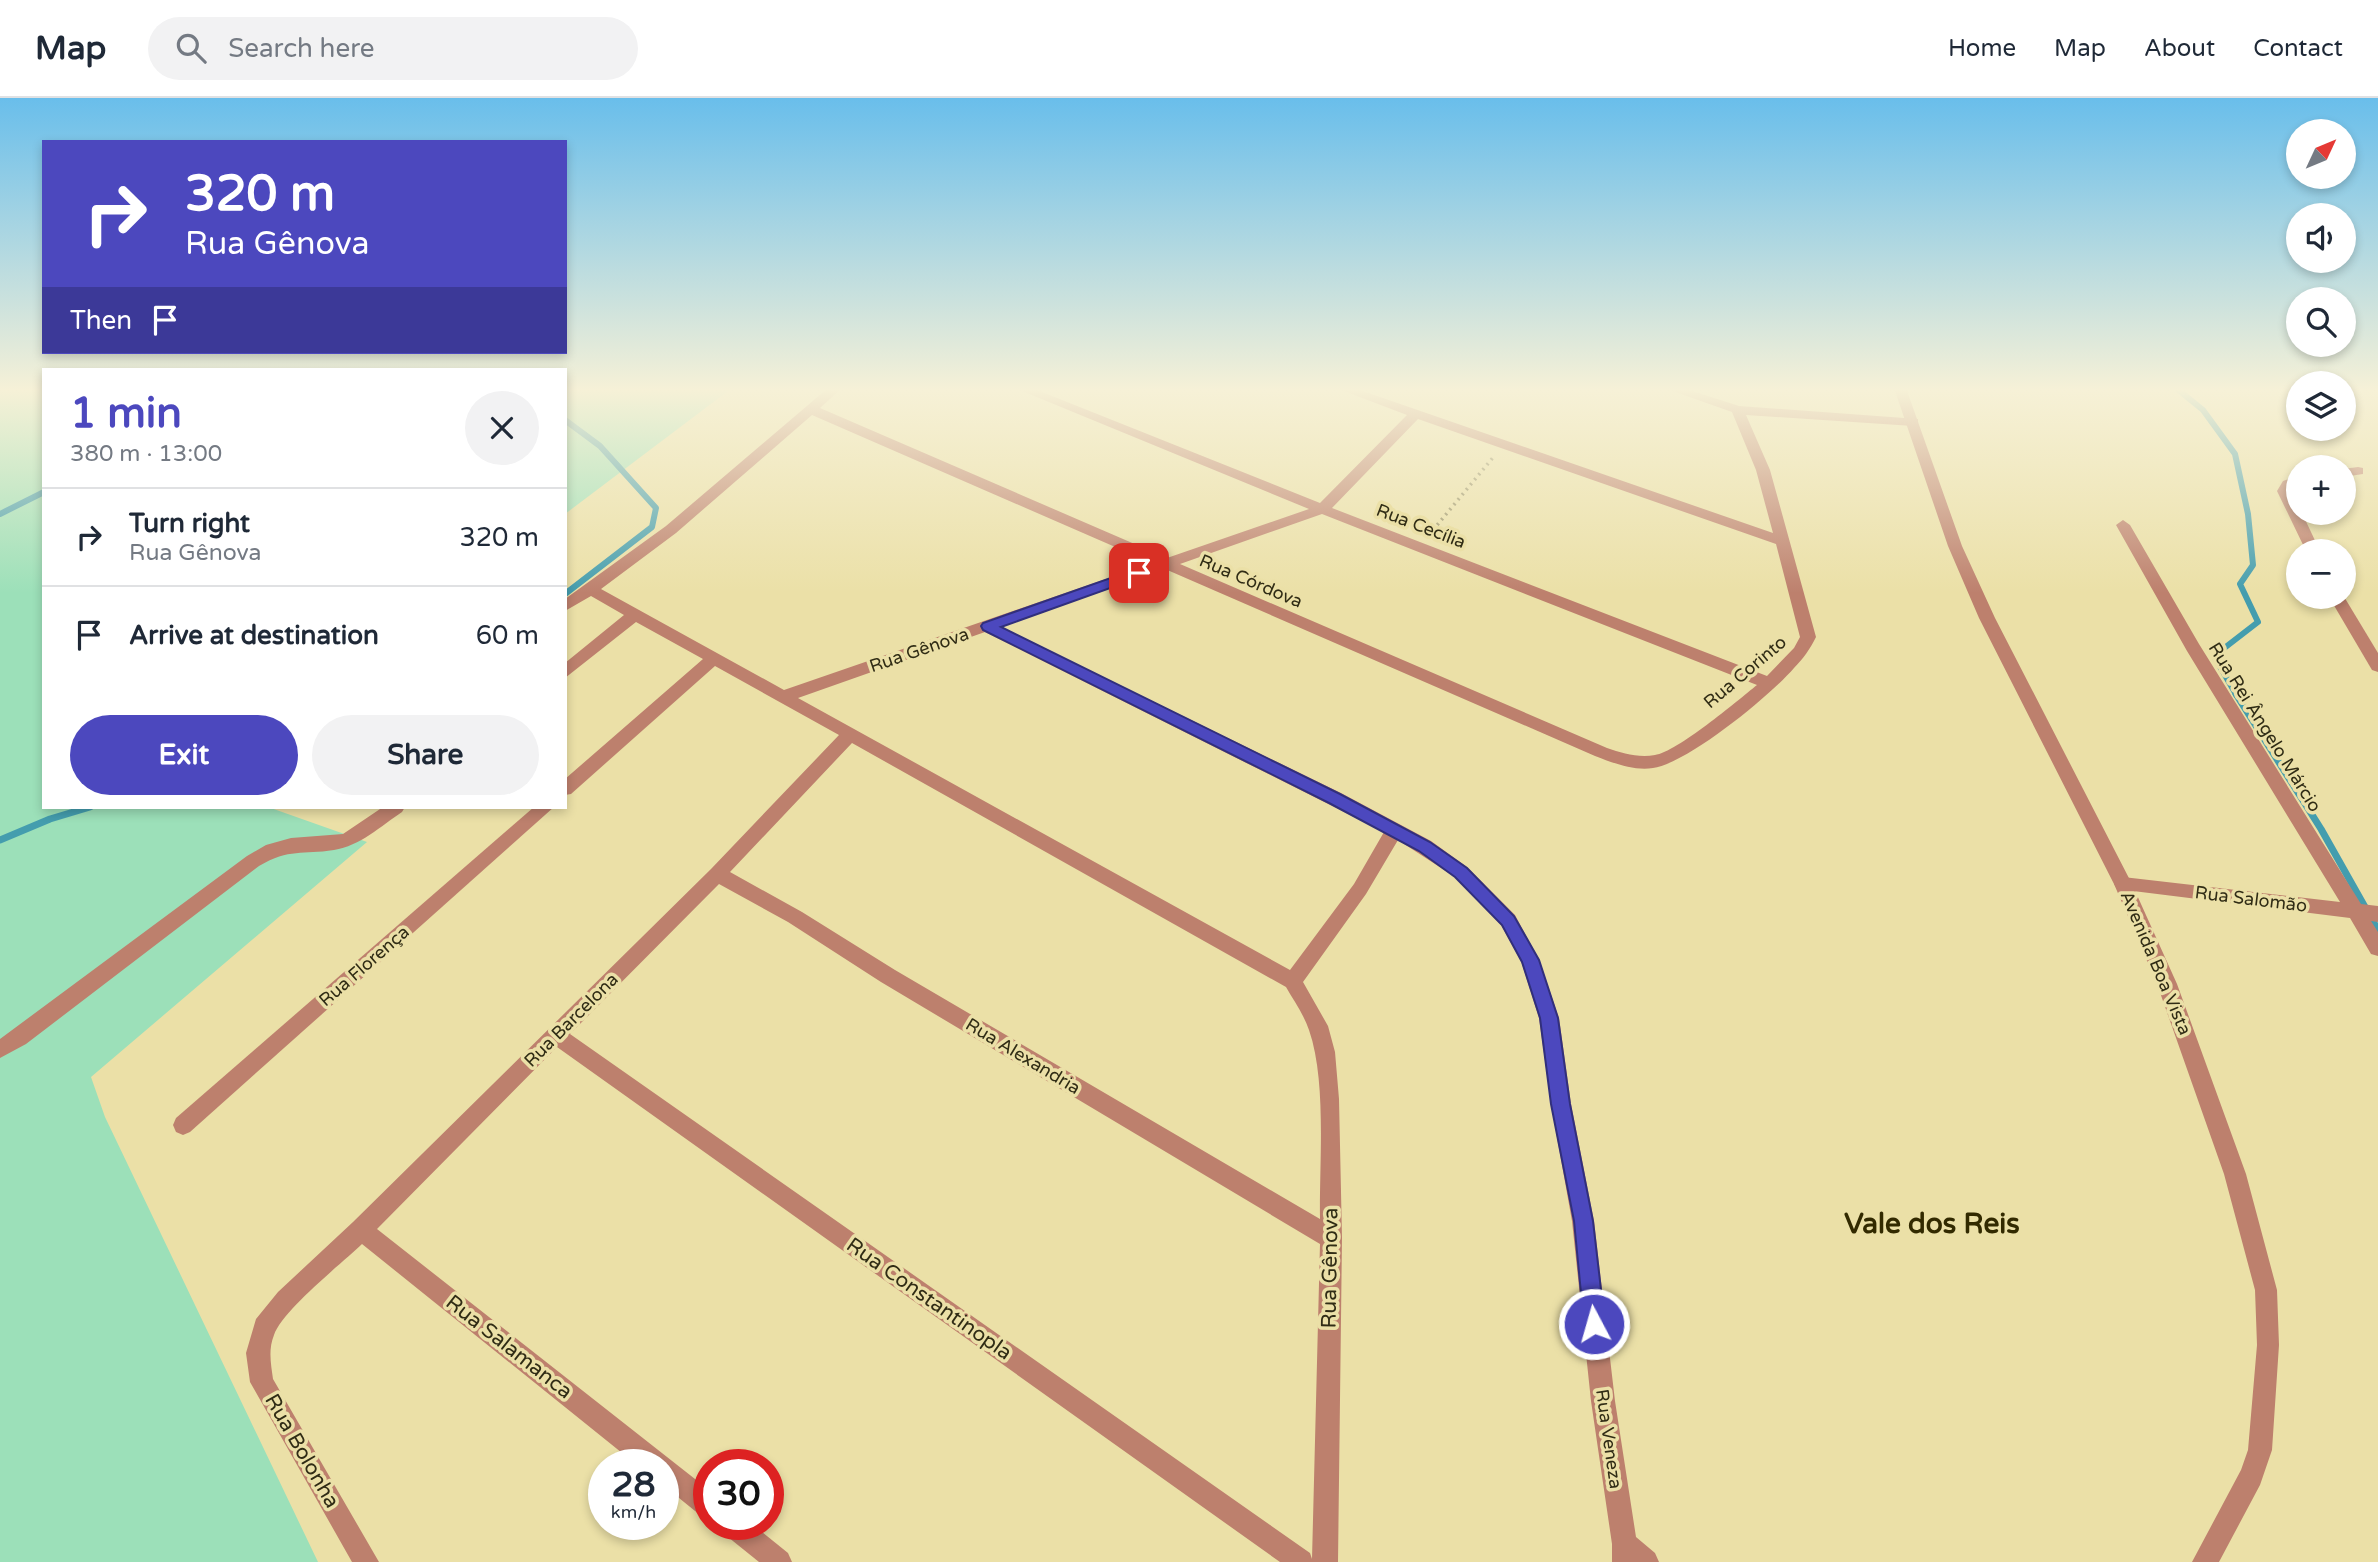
<!DOCTYPE html>
<html lang="en">
<head>
<meta charset="utf-8">
<style>
  body { margin:0; font-family:"Varela Round",sans-serif; background:#f2f2f3; color:#1f2937; height:100vh; display:flex; flex-direction:column; font-size:26px; white-space:nowrap }
  * { box-sizing:border-box; margin:0 }
  p { font-size:23px; color:#747a83 }
  .icon { flex:none; width:38px; height:38px; fill:none; stroke:currentColor; stroke-width:2; stroke-linecap:round; stroke-linejoin:round }
  .map { position:relative; flex:1; overflow:hidden }
  .sheet { position:absolute; left:42px; top:270px; width:525px; height:441px; display:flex; flex-direction:column; background:#fff; border-radius:0px; box-shadow:0 4px 10px #0003 }
  .sheet>* { flex:none }
  .banner { position:absolute; left:42px; top:42px; width:525px; height:214px; border-radius:0px; box-shadow:0 4px 10px #0003; background:#4c48be; color:#fff; overflow:hidden }
  .needle { width:46px; rotate:46deg }
  .buttons { position:absolute; left:2286px; top:21px; display:grid; gap:14px }
  .buttons a { display:grid; place-items:center; width:70px; height:70px; border-radius:50%; background:#fff; box-shadow:0 4px 10px #0003; font-size:35px }
  .speed { position:absolute; left:588px; top:1351px; display:flex; gap:14px; font-size:35px; font-weight:700; text-align:center }
  .speed>* { display:grid; place-content:center; width:91px; height:91px; border-radius:50%; background:#fff; box-shadow:0 4px 10px #0003; line-height:1 }
  .speed small { font-size:18px; font-weight:400 }
  .speed .limit { border:10px solid #d22; background:#fff; color:#111 }
  .pin { position:absolute; display:grid; place-items:center; width:60px; height:60px; color:#fff; margin:-30px; border-radius:14px; box-shadow:0 4px 10px #0006 }
  .me { position:absolute; width:77px; margin:-38px; rotate:354deg; stroke-linejoin:round; filter:drop-shadow(0 0 5px #0008) }
  .turn { display:flex; align-items:center; gap:24px; height:147px; padding:0 28px; font-size:32px }
  .turn .icon { width:91px; height:91px; stroke-width:2.5 }
  .turn b { display:block; font-size:49px; line-height:60px }
  .then { display:flex; align-items:center; height:66px; padding:0 28px; background:#0003; gap:14px; font-size:26px }
  .round { display:grid; place-items:center; flex:none; width:74px; height:74px; border-radius:37px; background:#f2f2f3 }
  .summary { display:flex; align-items:center; justify-content:space-between; height:119px; padding:0 28px }
  h1 { font-size:42px; font-weight:800; line-height:52px; color:#4c48be }
  .primary-button { display:flex; gap:14px; margin-top:auto; padding:14px 28px }
  .primary-button a { flex:1; height:80px; border-radius:42px; background:#4c48be; color:#fff; font-size:28px; font-weight:800; line-height:80px; text-align:center }
  .primary-button a+a { background:#f2f2f3; color:#1f2937 }
  ul { padding:0; list-style:none }
  li { display:flex; align-items:center; gap:21px; height:98px; padding:0 28px; border-top:2px solid #e0e1e3 }
  li div { flex:1 }
  li b { display:block; font-size:26px }
  li em { font-style:normal }
  header { display:flex; align-items:center; gap:42px; box-sizing:border-box; height:98px; padding:0 35px; background:#fff; border-bottom:2px solid #e0e1e3 }
  header strong { font-size:33px }
  nav { display:flex; gap:38px; margin-inline-start:auto; font-size:24px }
  .search { width:490px; height:63px; background:#f2f2f3; display:flex; align-items:center; gap:18px; box-sizing:border-box; padding:0 24px; border-radius:38px; color:#747a83; font-size:26px }
  .map>svg:first-child { display:block }
  .green { fill:#9ce0b9 }
  .lines { fill:none; stroke-linecap:round; stroke-linejoin:round }
  .stream-far1 { stroke:#449dae; stroke-width:6 }
  .stream { stroke:#449dae; stroke-width:7 }
  .path { stroke:#989066; stroke-width:3.5; stroke-dasharray:2 4.5; stroke-linecap:butt }
  .minor { fill:#bd806d; fill-rule:evenodd }
  .tertiary { fill:#bd806d; fill-rule:evenodd }
  .route { fill:#4c48be; stroke:#312f7c; stroke-width:2 }
  .labels { text-anchor:middle; dominant-baseline:central; stroke-width:7; stroke-linejoin:round; paint-order:stroke }
  .street-label { font-size:18px; fill:#302c15; stroke:#ebe0a7 }
  .near-street-label { font-size:21px; fill:#302c15; stroke:#ebe0a7 }
  .near-district-label { font-size:28px; font-weight:bold; fill:#322a00; stroke:#ebe0a7 }
</style>
</head>
<body>
<header>
<strong>Map</strong>
<div class="search"><svg class="icon" aria-label="search" viewBox="0 0 24 24"><circle cx="10" cy="10" r="6"/><path d="M15 15l6 6"/></svg>Search here</div>
<nav><a>Home</a><a>Map</a><a>About</a><a>Contact</a></nav>
</header>
<div class="map">
<svg width="2378" height="1464" viewBox="0 0 2378 1464">
  <rect width="100%" height="100%" fill="#ebe0a7"/>
  <!-- green -->
  <g class="green">
    <polygon points="0,290 44,290 44,709 268,709 367,744 91,979 105,1019 318,1464 0,1464"/>
    <polygon points="565,290 732,290 565,416"/>
  </g>
  <g class="lines">
    <!-- stream-far1 -->
    <g class="stream-far1">
      <polyline points="2176,290 2203,312 2235,356 2248,416 2253,467 2240,486 2258,524 2214,558 2237,598"/>
      <polyline points="565,322 600,348 656,410 652,429 565,496"/>
      <polyline points="0,416 44,394"/>
    </g>
    <!-- stream -->
    <g class="stream">
      <polyline points="2236,596 2321,731 2378,832"/>
      <polyline points="0,742 50,721 90,709"/>
    </g>
    <!-- path -->
    <polyline class="path" points="1429,437 1495,357"/>
    <!-- minor -->
    <g class="minor">
      <path d="M828 290H842L820 310 1167 460 1309 411 1015 290H1032L1320 405 1407 317 1336 290H1354L1773 435 1756 372 1732 314 1664 290H1683L1739 308 1918 321V327L1913 328 1746 317 1770 372 1816 539C1810 551 1803 561 1794 570 1770 598 1688 665 1653 670 1634 673 1613 665 1595 658L1165 471 1000 529 1341 695 1431 743 1467 769 1515 817 1539 862 1559 920 1571 1006 1594 1123 1615 1303 1636 1439 1655 1455 1659 1464H1612V1446L1591 1303 1572 1123 1551 1006 1539 920 1521 863 1501 827 1455 779 1398 742 1366 796 1303 884 1328 928 1335 954 1339 1001 1342 1140 1338 1464H1280L557 949 377 1131 709 1392V1420L700 1417 663 1387V1367H637L362 1146C341 1166 282 1213 274 1237 268 1252 271 1266 273 1281L379 1464H352L250 1284 246 1255 256 1221 278 1194 353 1124 711 771 839 637 715 568 571 696 565 697V681L703 561 636 524 565 580V565L624 517 591 498 565 513V501L666 428ZM812 317 1152 465 784 592 601 491 676 435ZM1418 321 1776 446 1800 539 1794 550 1767 578 1332 410ZM1322 416 1757 587C1737 603 1677 654 1655 657 1638 660 1622 655 1607 650L1180 466ZM985 534 1384 734 1354 786 1290 872 798 600ZM852 645 1286 889C1294 903 1304 917 1309 932 1327 984 1319 1066 1320 1121L895 872 802 814 730 774ZM719 786 788 824 881 884 1320 1146 1312 1461 1310 1455 570 936Z"/>
      <polygon points="2358,369 2363,370 2363,376 2343,379 2343,371"/>
      <polygon points="2298,378 2298,387 2291,393 2298,407 2298,415 2302,415 2320,453 2306,453 2277,393 2283,383"/>
      <polygon points="2123,422 2130,427 2199,546 2361,806 2378,808 2378,824 2371,823 2378,834 2378,858 2371,856 2350,820 2117,791 2114,786 2117,781 2123,779 2340,804 2187,553 2116,427"/>
      <polygon points="2343,497 2378,555 2378,574 2372,572 2329,499"/>
      <path d="M383 709H405L402 714C381 728 360 748 334 752 302 757 290 750 259 768L26 946 0 960V941L247 758 266 747 291 740 343 736Z"/>
      <polygon points="534,709 554,709 190,1034 183,1037 176,1034 173,1027 176,1020"/>
      <polygon points="720,1426 752,1426 788,1455 792,1464 759,1464 723,1435"/>
    </g>
    <!-- tertiary -->
    <polygon class="tertiary" points="1894,290 1906,290 1962,448 1995,520 2132,786 2177,886 2246,1076 2277,1192 2279,1247 2272,1352 2260,1387 2219,1464 2192,1464 2241,1372 2248,1352 2257,1247 2255,1192 2224,1076 2157,886 2114,786 1979,520 1948,448"/>
  </g>
  <!-- sky -->
  <linearGradient id="sky" x2="0" y2="1"><stop stop-color="#69beeb"/><stop offset="0.59" stop-color="#f6f1d7"/><stop offset="1" stop-color="#f6f1d7" stop-opacity="0"/></linearGradient>
  <rect width="2378" height="495" fill="url(#sky)"/>
  <!-- route -->
  <polygon class="route" points="1139,470 1146,475 1144,478 1001,529 1340,696 1430,744 1467,770 1514,818 1539,862 1558,920 1570,1006 1593,1123 1605,1226 1602,1233 1594,1236 1587,1233 1584,1226 1574,1123 1551,1006 1540,920 1522,864 1502,827 1455,779 1419,753 1329,705 983,532 981,528 983,525"/>
  <g class="labels">
    <!-- street labels -->
    <g class="street-label">
      <text transform="translate(1421 428) rotate(21)">Rua Cecília</text>
      <text transform="translate(1251 483) rotate(23)">Rua Córdova</text>
      <text transform="translate(919 552) rotate(-19)">Rua Gênova</text>
      <text transform="translate(1745 574) rotate(-40)">Rua Corinto</text>
      <text transform="translate(2265 629) rotate(58)">Rua Rei Ângelo Márcio</text>
      <text transform="translate(2251 801) rotate(7)">Rua Salomão</text>
      <text transform="translate(2156 865) rotate(67)">Avenida Boa Vista</text>
      <text transform="translate(364 868) rotate(-41)">Rua Florença</text>
      <text transform="translate(571 922) rotate(-45)">Rua Barcelona</text>
      <text transform="translate(1023 958) rotate(31)">Rua Alexandria</text>
      <text transform="translate(1609 1341) rotate(82)">Rua Veneza</text>
    </g>
    <!-- near-street labels -->
    <g class="near-street-label">
      <text transform="translate(1330 1170) rotate(-89)">Rua Gênova</text>
      <text transform="translate(929 1201) rotate(35)">Rua Constantinopla</text>
      <text transform="translate(509 1249) rotate(38)">Rua Salamanca</text>
      <text transform="translate(302 1353) rotate(60)">Rua Bolonha</text>
    </g>
    <!-- near-district labels -->
    <g class="near-district-label">
      <text x="1932" y="1126">Vale dos Reis</text>
    </g>
  </g>
</svg>
<div class="buttons">
<a><svg class="needle" viewBox="-14 -14 28 28"><path d="M0-13l5 13h-10z" fill="#e53935"/><path d="M0 13l5-13h-10z" fill="#747a83"/></svg></a>
<a><svg class="icon" aria-label="sound" viewBox="0 0 24 24"><path d="M4 9h4l5-4v14l-5-4H4zM17 9q2 3 0 6"/></svg></a>
<a><svg class="icon" aria-label="search" viewBox="0 0 24 24"><circle cx="10" cy="10" r="6"/><path d="M15 15l6 6"/></svg></a>
<a><svg class="icon" aria-label="layers" viewBox="0 0 24 24"><path d="M12 4l9 5-9 5-9-5zM3 14l9 5 9-5"/></svg></a>
<a>+</a>
<a>−</a>
</div>
<div class="speed"><div>28<small>km/h</small></div><div class="limit">30</div></div>
<div class="pin" style="left:1139px;top:475px;background:#d93025"><svg class="icon" aria-label="arrive" viewBox="0 0 24 24"><path d="M6 21V4h12l-3 4 3 4H6"/></svg></div>
<svg class="me" style="left:1594px;top:1226px" viewBox="-20 -20 40 40"><circle r="17" fill="#4c48be" stroke="#fff" stroke-width="3"/><path d="M0-11L8 9 0 5-8 9z" fill="#fff"/></svg>
<div class="banner">
<div class="turn"><svg class="icon" aria-label="right" viewBox="0 0 24 24"><path d="M7 20v-9h11M14 6l5 5-5 5"/></svg><div><b>320 m</b>Rua Gênova</div></div>
<div class="then">Then<svg class="icon" aria-label="arrive" viewBox="0 0 24 24"><path d="M6 21V4h12l-3 4 3 4H6"/></svg></div>
</div>
<section class="sheet">
<div class="summary"><div><h1>1 min</h1><p>380 m · 13:00</p></div><a class="round"><svg class="icon" aria-label="close" viewBox="0 0 24 24"><path d="M6 6l12 12M18 6L6 18"/></svg></a></div>
<ul>
<li><svg class="icon" aria-label="right" viewBox="0 0 24 24"><path d="M7 20v-9h11M14 6l5 5-5 5"/></svg><div><b>Turn right</b><p>Rua Gênova</p></div><em>320 m</em></li>
<li><svg class="icon" aria-label="arrive" viewBox="0 0 24 24"><path d="M6 21V4h12l-3 4 3 4H6"/></svg><div><b>Arrive at destination</b></div><em>60 m</em></li>
</ul>
<div class="primary-button"><a>Exit</a><a>Share</a></div>
</section>
</div>
</body>
</html>
